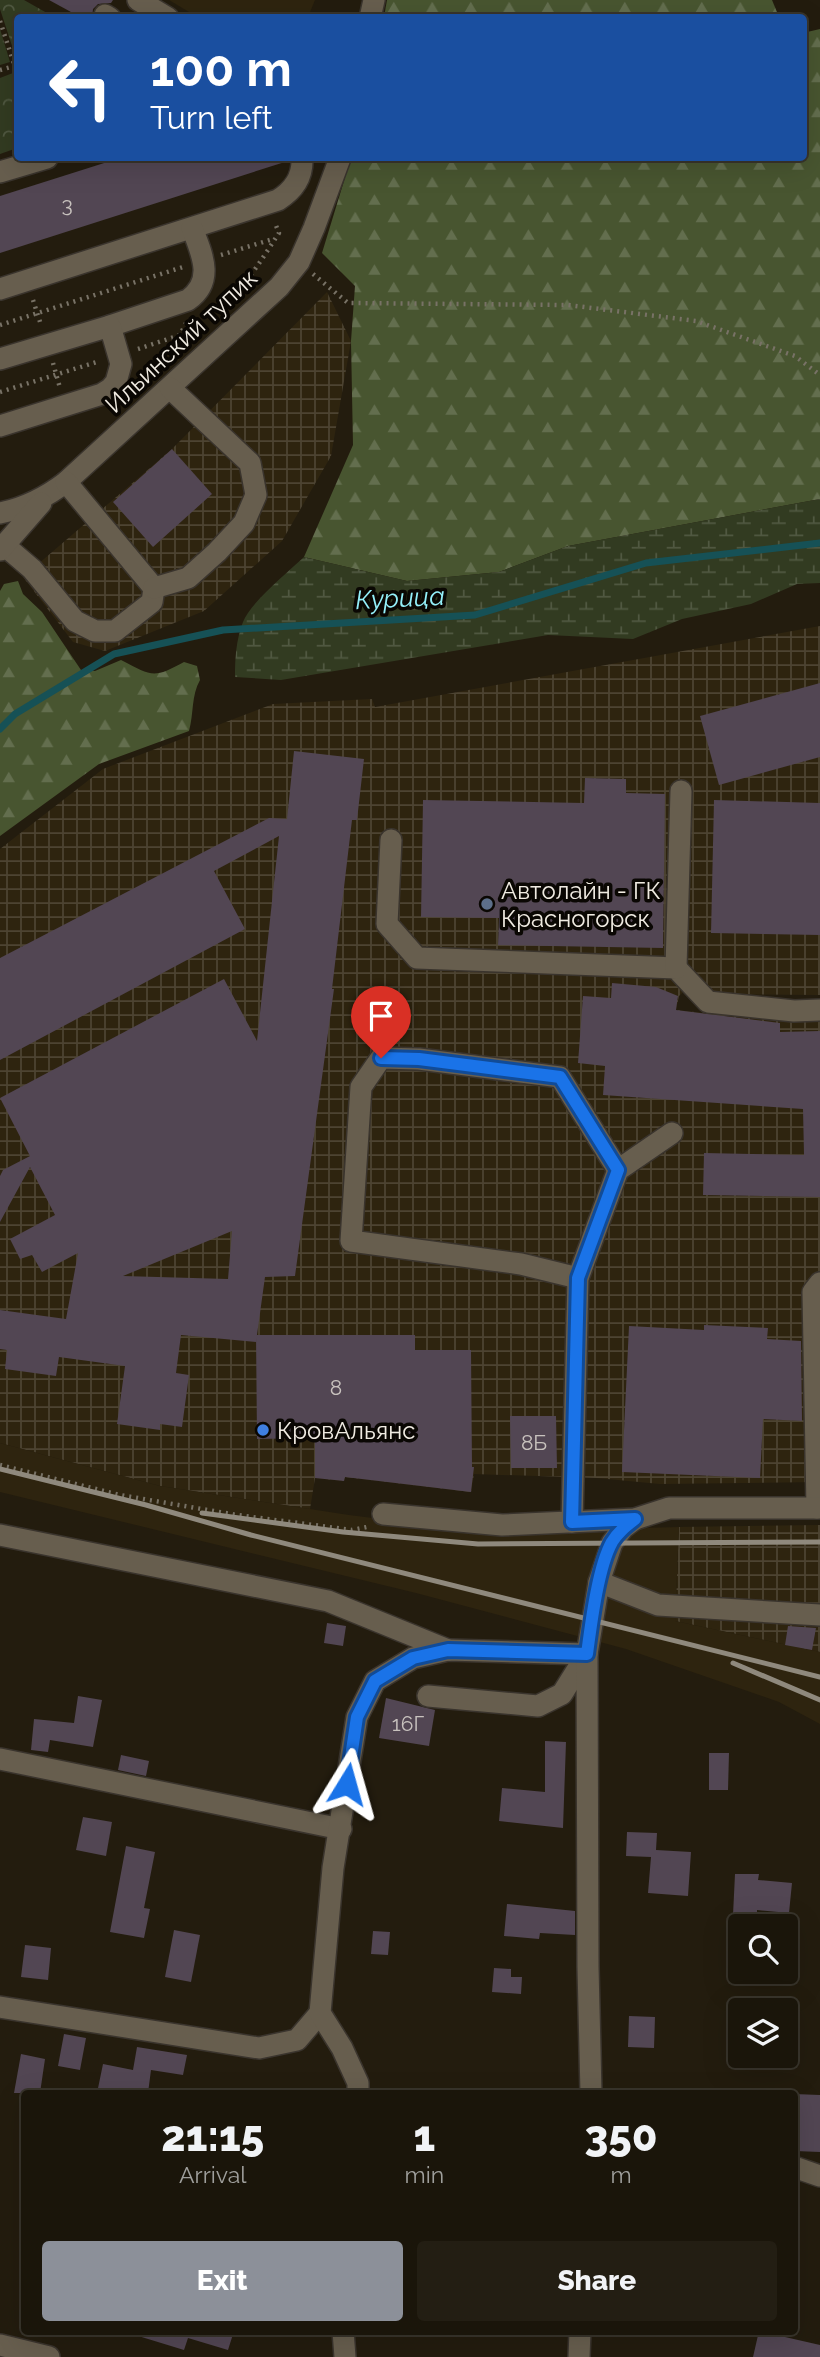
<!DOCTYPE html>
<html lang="en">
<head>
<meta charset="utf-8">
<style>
  body { margin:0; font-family:Raleway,sans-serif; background:#231e13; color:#f1f3f6; height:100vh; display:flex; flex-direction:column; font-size:26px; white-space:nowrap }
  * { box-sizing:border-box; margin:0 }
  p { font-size:23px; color:#9f9f9c }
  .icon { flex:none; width:38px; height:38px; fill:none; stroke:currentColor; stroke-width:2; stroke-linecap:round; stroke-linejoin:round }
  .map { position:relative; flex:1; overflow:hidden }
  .sheet { position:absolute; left:21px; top:2090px; width:777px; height:245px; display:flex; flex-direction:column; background:#1a150a; border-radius:7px; box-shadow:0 7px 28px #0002,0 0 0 2px #38342b }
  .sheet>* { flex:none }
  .guide { position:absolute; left:14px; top:14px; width:793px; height:147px; border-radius:7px; box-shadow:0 7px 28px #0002,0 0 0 2px #38342b; background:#1a4fa0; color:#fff; overflow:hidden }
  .fabs { position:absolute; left:728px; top:1914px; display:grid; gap:14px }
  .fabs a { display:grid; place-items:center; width:70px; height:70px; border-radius:7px; background:#1a150a; box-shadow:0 7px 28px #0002,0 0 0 2px #38342b; font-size:35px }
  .pin { position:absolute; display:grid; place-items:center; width:60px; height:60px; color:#fff; margin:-72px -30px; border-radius:50% 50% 50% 0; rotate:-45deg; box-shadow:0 0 7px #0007 }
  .pin .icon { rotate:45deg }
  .me { position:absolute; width:77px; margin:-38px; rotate:8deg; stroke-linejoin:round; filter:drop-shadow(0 0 5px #0008) }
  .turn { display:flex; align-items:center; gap:24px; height:147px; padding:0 21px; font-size:32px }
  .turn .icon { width:91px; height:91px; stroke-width:2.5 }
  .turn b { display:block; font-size:49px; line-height:60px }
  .eta { display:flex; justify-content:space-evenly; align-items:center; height:119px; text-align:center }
  .eta b { font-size:42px; font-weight:800; line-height:49px }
  .cta { display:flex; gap:14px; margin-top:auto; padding:14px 21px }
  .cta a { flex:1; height:80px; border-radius:7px; background:#8c9099; color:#fff; font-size:28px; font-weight:800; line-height:80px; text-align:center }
  .cta a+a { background:#231e13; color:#f1f3f6 }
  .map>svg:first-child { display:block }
  .industrial { fill:url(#industrial-grid) }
  .built { fill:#2e240f }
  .forest { fill:url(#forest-firs) }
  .wetland { fill:url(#wetland-marsh) }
  .park { fill:url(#park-crowns) }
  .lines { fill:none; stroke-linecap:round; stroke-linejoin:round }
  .stream { stroke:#165156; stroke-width:7 }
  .building { fill:#524653; fill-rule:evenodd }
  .minor-casing { stroke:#3a342d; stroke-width:24 }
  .path { stroke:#787266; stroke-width:4.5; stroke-dasharray:2 5; stroke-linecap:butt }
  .minor { stroke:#675e4e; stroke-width:21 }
  .rail { stroke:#8f897d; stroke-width:5 }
  .route-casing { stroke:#114b97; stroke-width:18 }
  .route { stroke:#1a73e8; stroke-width:12 }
  .service-dot { fill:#5c6f8a; stroke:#0a0703; stroke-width:2.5 }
  .shop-dot { fill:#3f7fe0; stroke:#0a0703; stroke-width:2.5 }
  .labels { text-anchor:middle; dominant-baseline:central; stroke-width:7; stroke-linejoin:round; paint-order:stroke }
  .number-label { font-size:21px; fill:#c8c2be }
  .street-label { font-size:24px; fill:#f0ebe2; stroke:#0a0703 }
  .poi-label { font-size:24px; fill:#f0ebe2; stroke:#0a0703; text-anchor:start }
  .water-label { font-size:26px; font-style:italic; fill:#94f0fa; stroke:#0a0703 }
</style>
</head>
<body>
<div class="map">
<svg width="820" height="2357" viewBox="0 0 820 2357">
  <defs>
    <pattern id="industrial-grid" width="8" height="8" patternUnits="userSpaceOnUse" patternTransform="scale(1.75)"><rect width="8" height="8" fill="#2e240f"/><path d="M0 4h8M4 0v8" fill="none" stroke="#4d4432"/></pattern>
    <pattern id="forest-firs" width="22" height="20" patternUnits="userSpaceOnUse" patternTransform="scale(1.75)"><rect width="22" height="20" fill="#485530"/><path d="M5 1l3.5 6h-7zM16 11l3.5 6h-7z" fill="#636e4e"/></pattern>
    <pattern id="wetland-marsh" width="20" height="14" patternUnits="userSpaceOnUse" patternTransform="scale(1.75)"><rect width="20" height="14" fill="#323b21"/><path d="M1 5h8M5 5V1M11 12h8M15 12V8" fill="none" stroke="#505841"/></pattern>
    <pattern id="park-crowns" width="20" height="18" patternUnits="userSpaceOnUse" patternTransform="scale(1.75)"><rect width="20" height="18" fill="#323b21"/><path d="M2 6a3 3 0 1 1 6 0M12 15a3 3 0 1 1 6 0" fill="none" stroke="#505841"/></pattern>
  </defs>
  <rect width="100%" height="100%" fill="#231c0e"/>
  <!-- industrial -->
  <g class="industrial">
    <polygon points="327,292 351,341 331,456 282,541 204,611 105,651 73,642 23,577 172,449"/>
    <polygon points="820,626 820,995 715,994 700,976 679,996 676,1010 780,1021 820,1020 820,1482 660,1484 597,1478 474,1474 471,1492 345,1477 344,1481 315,1478 310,1509 160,1486 0,1443 0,849 103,769 273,704 372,699 375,707"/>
    <polygon points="820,1525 820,1652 675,1621 679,1527"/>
  </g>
  <!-- built -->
  <g class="built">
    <polygon points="169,0 315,0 308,17 199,18"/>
    <polygon points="0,1443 160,1486 349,1515 484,1532 679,1527 675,1621 820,1652 820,1724 779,1702 626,1649 416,1593 0,1492"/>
  </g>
  <!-- forest -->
  <g class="forest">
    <polygon points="387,0 772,0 779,17 384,17"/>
    <polygon points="820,29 820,499 568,546 499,572 407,581 304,557 353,445 351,341 355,286 322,253 351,158 803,158 803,33"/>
    <path d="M18 581 23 594 42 612 81 670 95 671 121 660C152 676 153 679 184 662L197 666 200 680C191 696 194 713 189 731L99 764 0 836V591L4 584Z"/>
  </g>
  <!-- wetland -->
  <path class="wetland" d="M820 499V583L797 584 751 604 682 619 633 639 548 635 281 680 235 677C235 659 236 640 243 622 251 602 287 573 304 557L407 581 499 572 568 546Z"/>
  <!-- park -->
  <g class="park">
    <polygon points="0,0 24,0 54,17 18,18 17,54 15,55 0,9"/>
    <polygon points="0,29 10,62 0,65"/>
    <polygon points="13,73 17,86 17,148 0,154 0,78"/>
  </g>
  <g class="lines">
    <!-- stream -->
    <polyline class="stream" points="0,729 15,714 114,654 223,630 475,615 646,563 820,543"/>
  </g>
  <!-- building -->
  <g class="building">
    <polygon points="49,0 113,0 111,3 98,4 93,9 92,18 82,18"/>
    <polygon points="120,158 287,158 288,161 0,253 0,196"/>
    <polygon points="172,449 212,494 153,547 113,502"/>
    <polygon points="820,683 820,757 719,785 700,716"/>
    <path d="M294 751 364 759 357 820H352L332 989H334L295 1276 265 1277 256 1342 181 1335 176 1373 189 1375 182 1427 160 1424V1430L117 1424 125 1366 59 1357 56 1376 5 1369 7 1350 0 1349V1310L66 1319 78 1253 42 1272 32 1255 20 1259 10 1239 55 1215 30 1167 0 1222V1176L3 1170 30 1156 0 1098 224 979 257 1041 279 836 214 871 245 929 0 1060V958L269 818 287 819ZM232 1231 228 1279 123 1276Z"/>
    <polygon points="585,778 626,779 626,793 665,794 663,948 498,945 499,918 421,917 423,800 584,803"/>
    <polygon points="714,800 820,803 820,935 711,933"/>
    <polygon points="612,983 656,987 678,996 676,1010 780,1023 780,1032 820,1031 820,1197 703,1195 704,1153 804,1155 803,1109 603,1095 605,1066 578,1063 583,996 611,998"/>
    <polygon points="704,1325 768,1328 767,1339 801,1341 802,1421 763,1419 760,1478 622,1472 629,1326 704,1330"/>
    <polygon points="256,1335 415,1335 415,1350 471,1350 472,1467 474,1467 471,1492 345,1477 344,1481 315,1478 315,1438 257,1439"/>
    <polygon points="510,1416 556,1416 557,1468 511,1468"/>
    <polygon points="327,1623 346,1626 343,1646 324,1643"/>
    <polygon points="788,1626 816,1628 812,1650 785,1645"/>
    <polygon points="78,1696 102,1700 93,1747 50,1740 48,1752 31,1750 34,1719 74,1723"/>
    <polygon points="386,1698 435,1710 429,1746 379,1738"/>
    <polygon points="545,1741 566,1742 563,1828 499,1821 502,1788 545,1792"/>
    <polygon points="709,1753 729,1753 728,1790 709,1790"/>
    <polygon points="121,1755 149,1761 146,1776 118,1770"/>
    <polygon points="83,1817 112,1822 106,1856 76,1850"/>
    <polygon points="627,1832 657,1833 656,1850 691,1852 688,1896 648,1893 651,1857 626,1856"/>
    <polygon points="126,1846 155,1852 144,1908 150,1909 144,1938 110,1932"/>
    <polygon points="735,1874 759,1874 758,1880 792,1883 789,1913 757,1910 757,1916 733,1915"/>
    <polygon points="507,1904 575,1911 575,1935 540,1933 539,1939 504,1936"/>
    <polygon points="174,1930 200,1935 191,1982 165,1977"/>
    <polygon points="373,1931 390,1932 388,1955 371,1954"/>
    <polygon points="25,1945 51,1948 48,1980 21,1977"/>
    <polygon points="494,1968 511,1969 511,1977 522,1977 521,1994 492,1992"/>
    <polygon points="629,2016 655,2017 654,2048 628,2047"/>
    <polygon points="64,2034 86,2038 80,2070 58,2066"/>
    <polygon points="137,2047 187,2055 183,2075 151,2070 148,2093 121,2090 120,2093 97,2093 103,2064 133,2070"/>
    <polygon points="21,2054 45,2059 40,2093 14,2093"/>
    <polygon points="794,2094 820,2095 820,2152 795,2151"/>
    <polygon points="136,2331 234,2331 228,2350 188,2338 184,2350 135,2335"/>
    <polygon points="759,2331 820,2345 820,2357 753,2357"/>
  </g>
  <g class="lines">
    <!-- minor casing -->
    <g class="minor-casing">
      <g id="minor">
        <polyline points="138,0 168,18"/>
        <polyline points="105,15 110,18"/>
        <polyline points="370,18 374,0"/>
        <polyline points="0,172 47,158"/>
        <path d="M0 289 278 200C294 190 303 177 302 158"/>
        <path d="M110 326 188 300C215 281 202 254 192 228"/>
        <polyline points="0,359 110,326 121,364 116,382 110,389 102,394 0,426"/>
        <path d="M0 513C25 508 45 498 66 482L279 287 299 262 314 228 340 158"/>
        <polyline points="4,545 32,569 75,621 95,631 115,631 152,602 154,588 66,482"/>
        <polyline points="0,550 41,503"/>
        <polyline points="154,588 188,578 217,552 244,523 256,495 250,463 170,388"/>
        <polyline points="391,840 387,924 417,958 676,968 708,1002 794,1011 820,1010"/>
        <polyline points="676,968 681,791"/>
        <polyline points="578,1278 521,1264 351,1241 361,1087 381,1058 419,1059 560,1077 618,1170"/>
        <polyline points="817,1508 813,1292 820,1283"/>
        <polyline points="383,1514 502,1525 635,1519 669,1508 820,1508"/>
        <polyline points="572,1522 578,1278 618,1170 672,1133"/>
        <polyline points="0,1535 328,1601 448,1650"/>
        <polyline points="599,1582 658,1605 820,1615"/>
        <polyline points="428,1696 538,1706 562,1694 587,1654"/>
        <polyline points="0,1759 341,1829"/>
        <polyline points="0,2007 259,2048 297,2040 320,2013"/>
        <polyline points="358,2093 358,2083 342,2048 320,2013 333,1868 357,1717 375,1681 413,1658 448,1650 587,1654"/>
        <polyline points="591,2093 588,1967 587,1654 599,1582 612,1543 623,1528 635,1519"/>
        <polyline points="794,2167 820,2176"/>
        <polyline points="343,2331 345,2357"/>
        <polyline points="0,2345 49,2357"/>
        <polyline points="579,2357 580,2331"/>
      </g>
    </g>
    <!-- path -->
    <g class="path">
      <polyline points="0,21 18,76"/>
      <polyline points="0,70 18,65"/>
      <polyline points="221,255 273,239"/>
      <polyline points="313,274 348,303 568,305 696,321 795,356 820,375"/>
      <polyline points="33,300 41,325"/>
      <path d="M204 316C238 301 259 263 279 233L275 223"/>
      <polyline points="0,325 183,267"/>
      <polyline points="138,349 180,335 186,323"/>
      <polyline points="53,363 60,388"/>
      <polyline points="0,392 100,361"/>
      <polyline points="0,1465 120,1495 237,1515 352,1530 367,1527"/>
    </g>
    <!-- minor -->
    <use href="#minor" class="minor"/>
    <!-- rail -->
    <g class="rail">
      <polyline points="0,1469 146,1505 251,1535 820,1677"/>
      <polyline points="202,1513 343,1532 478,1544 820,1542"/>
      <polyline points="733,1663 820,1700"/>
    </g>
  </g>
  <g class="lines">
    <!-- route casing -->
    <g class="route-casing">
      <path id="route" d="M347 1784 357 1717 375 1681 413 1658 448 1650 587 1654C591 1624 598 1567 612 1542 618 1532 626 1526 635 1519L572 1522 578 1278 618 1170 560 1077 419 1059 381 1058"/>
    </g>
    <!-- route -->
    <use href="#route" class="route"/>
  </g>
  <!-- markers -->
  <circle class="service-dot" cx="487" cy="904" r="7"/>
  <circle class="shop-dot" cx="263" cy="1430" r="7"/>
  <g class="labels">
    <!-- number labels -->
    <g class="number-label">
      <text x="67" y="204">3</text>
      <text x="336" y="1387">8</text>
      <text x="534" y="1442">8Б</text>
      <text x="408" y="1723">16Г</text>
    </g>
    <!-- street labels -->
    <g class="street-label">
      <text transform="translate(181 341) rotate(-43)">Ильинский тупик</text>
    </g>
    <!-- poi labels -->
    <g class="poi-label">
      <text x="501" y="890">Автолайн - ГК<tspan x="501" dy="28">Красногорск</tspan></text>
      <text x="277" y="1430">КровАльянс</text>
    </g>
    <!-- water labels -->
    <g class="water-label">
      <text transform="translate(400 598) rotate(-3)">Курица</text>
    </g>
  </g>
</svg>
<div class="fabs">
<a><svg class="icon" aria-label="search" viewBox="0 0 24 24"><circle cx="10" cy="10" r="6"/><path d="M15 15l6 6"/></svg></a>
<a><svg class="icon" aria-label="layers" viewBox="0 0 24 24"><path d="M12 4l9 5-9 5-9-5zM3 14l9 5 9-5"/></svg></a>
</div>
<div class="pin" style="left:381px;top:1058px;background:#d93025"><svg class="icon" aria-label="arrive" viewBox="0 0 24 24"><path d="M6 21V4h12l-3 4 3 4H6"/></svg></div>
<svg class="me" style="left:347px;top:1784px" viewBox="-20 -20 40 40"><path d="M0-17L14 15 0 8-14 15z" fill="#1a73e8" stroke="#fff" stroke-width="4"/></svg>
<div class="guide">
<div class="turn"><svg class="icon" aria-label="left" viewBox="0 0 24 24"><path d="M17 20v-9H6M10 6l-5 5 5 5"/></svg><div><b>100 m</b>Turn left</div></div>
</div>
<section class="sheet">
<div class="eta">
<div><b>21:15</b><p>Arrival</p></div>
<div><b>1</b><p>min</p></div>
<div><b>350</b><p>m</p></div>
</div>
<div class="cta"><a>Exit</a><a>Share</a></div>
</section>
</div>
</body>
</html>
